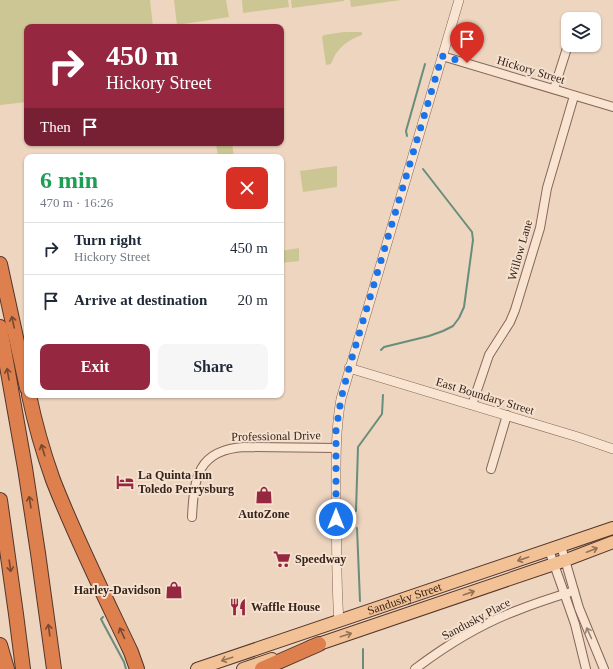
<!DOCTYPE html>
<html lang="en">
<head>
<meta charset="utf-8">
<style>
  body { margin:0; font-family:"Times New Roman",serif; background:#f6f6f7; color:#1f2937; height:100vh; display:flex; flex-direction:column; font-size:15px; white-space:nowrap }
  * { box-sizing:border-box; margin:0 }
  p { font-size:13px; color:#747a83 }
  .icon { flex:none; width:22px; height:22px; fill:none; stroke:currentColor; stroke-width:2; stroke-linecap:round; stroke-linejoin:round }
  .map { position:relative; flex:1; overflow:hidden }
  .drawer { position:absolute; left:24px; top:154px; width:260px; height:244px; display:flex; flex-direction:column; background:#fff; border-radius:8px; box-shadow:0 1px 3px #0004 }
  .drawer>* { flex:none }
  .top-card { position:absolute; left:24px; top:24px; width:260px; height:122px; border-radius:8px; box-shadow:0 1px 3px #0004; background:#952740; color:#fff; overflow:hidden }
  .controls { position:absolute; left:561px; top:12px; display:grid; gap:8px }
  .controls a { display:grid; place-items:center; width:40px; height:40px; border-radius:8px; background:#fff; box-shadow:0 1px 3px #0004; font-size:20px }
  .pin { position:absolute; display:grid; place-items:center; width:34px; height:34px; color:#fff; margin:-41px -17px; border-radius:50% 50% 50% 0; rotate:-45deg; box-shadow:0 0 4px #0007 }
  .pin .icon { rotate:45deg }
  .me { position:absolute; width:44px; margin:-22px; rotate:0deg; stroke-linejoin:round; filter:drop-shadow(0 0 3px #0008) }
  .turn { display:flex; align-items:center; gap:14px; height:84px; padding:0 16px; font-size:18px }
  .turn .icon { width:52px; height:52px; stroke-width:2.5 }
  .turn b { display:block; font-size:28px; line-height:34px }
  .then { display:flex; align-items:center; height:38px; padding:0 16px; background:#0003; gap:8px; font-size:15px }
  .round { display:grid; place-items:center; flex:none; width:42px; height:42px; border-radius:8px; background:#f6f6f7 }
  .head { display:flex; align-items:center; justify-content:space-between; height:68px; padding:0 16px }
  h1 { font-size:24px; font-weight:700; line-height:30px; color:#1e9e55 }
  .action { display:flex; gap:8px; margin-top:auto; padding:8px 16px }
  .action a { flex:1; height:46px; border-radius:8px; background:#952740; color:#fff; font-size:16px; font-weight:700; line-height:46px; text-align:center }
  .action a+a { background:#f6f6f7; color:#1f2937 }
  ul { padding:0; list-style:none }
  li { display:flex; align-items:center; gap:12px; height:52px; padding:0 16px; border-top:1px solid #e0e1e3 }
  li div { flex:1 }
  li b { display:block; font-size:15px }
  li em { font-style:normal }
  .map>svg:first-child { display:block }
  .green { fill:#cbc693 }
  .lines { fill:none; stroke-linecap:round; stroke-linejoin:round }
  .stream { stroke:#698d7c; stroke-width:2 }
  .minor-casing { stroke:#866657; stroke-width:10 }
  .tertiary-casing { stroke:#866657; stroke-width:10 }
  .primary-casing { stroke:#53362c; stroke-width:14 }
  .motorway-casing { stroke:#53362c; stroke-width:16 }
  .minor { stroke:#f9e4d2; stroke-width:8 }
  .tertiary { stroke:#f9e4d2; stroke-width:9 }
  .primary { stroke:#f2c195; stroke-width:12 }
  .motorway { stroke:#de7f4e; stroke-width:14 }
  .oneway { stroke:#794830 }
  .oneway2 { stroke:#947258 }
  .oneway3 { stroke:#978477 }
  .route { stroke:#1a73e8; stroke-width:7; stroke-dasharray:0 12.6 }
  .labels { text-anchor:middle; dominant-baseline:central; stroke-width:4; stroke-linejoin:round; paint-order:stroke }
  .street-label { font-size:12px; fill:#35231c; stroke:#f5e1ce }
  .poi-label { font-size:12px; font-weight:bold; fill:#35231c; stroke:#f5e1ce; text-anchor:start }
</style>
</head>
<body>
<div class="map">
<svg width="613" height="669" viewBox="0 0 613 669">
  <rect width="100%" height="100%" fill="#edd5bf"/>
  <!-- green -->
  <g class="green">
    <polygon points="0,0 150,0 153,27 27,27 27,102 0,105"/>
    <polygon points="174,0 226,0 229,17 177,25"/>
    <polygon points="242,0 288,0 289,7 243,13"/>
    <polygon points="291,0 344,0 344,1 292,8"/>
    <polygon points="350,0 401,0 351,7"/>
    <path d="M344 32H362V35C347 40 336 49 331 64L326 65 322 37 324 35Z"/>
    <polygon points="216,143 232,143 234,157 218,157"/>
    <polygon points="337,166 337,187 303,192 300,171"/>
    <polygon points="299,248 299,261 281,263 281,251"/>
  </g>
  <g class="lines">
    <!-- stream -->
    <g class="stream">
      <polyline points="407,136 406,131 408,124 425,64"/>
      <polyline points="381,350 384,347 429,336 443,331 453,326 459,318 464,307 473,240 472,232 423,169"/>
      <polyline points="356,511 358,447 382,414 383,395"/>
      <polyline points="357,528 360,601"/>
      <polyline points="103,617 101,619 103,623 124,662 126,669"/>
      <polyline points="363,649 363,669"/>
    </g>
    <!-- minor casing -->
    <g class="minor-casing">
      <g id="minor">
        <polyline points="442,56 613,107"/>
        <polyline points="554,89 568,45"/>
        <polyline points="472,405 489,355 510,322 515,310 540,228 547,188 574,96"/>
        <polyline points="491,469 507,415"/>
        <path d="M192 517C194 477 198 450 244 447L336 448"/>
        <polyline points="561,546 579,608 604,669"/>
        <polyline points="549,550 575,624 586,669"/>
        <path d="M415 669C444 647 480 625 513 612 533 604 554 597 574 591"/>
      </g>
    </g>
    <!-- tertiary casing -->
    <g class="tertiary-casing">
      <g id="tertiary">
        <polyline points="349,368 578,437 613,449"/>
        <path d="M339 621C336 582 337 542 336 502 336 467 335 433 341 399L459 0"/>
      </g>
    </g>
    <!-- primary casing -->
    <g class="primary-casing">
      <g id="primary">
        <polyline points="310,647 566,560 613,542"/>
        <path id="s1" d="M197 669 613 528"/>
        <polyline points="243,669 272,659"/>
      </g>
    </g>
    <!-- motorway casing -->
    <g class="motorway-casing">
      <g id="motorway">
        <polyline points="0,264 27,388"/>
        <polyline points="0,327 25,468 38,553 54,669"/>
        <path d="M29 395C35 424 43 452 53 480 76 539 104 595 131 652L137 669"/>
        <polyline points="0,500 16,614 23,669"/>
        <polyline points="0,645 7,669"/>
        <polyline points="262,669 319,644"/>
      </g>
    </g>
    <!-- minor -->
    <use href="#minor" class="minor"/>
    <!-- tertiary -->
    <use href="#tertiary" class="tertiary"/>
    <!-- primary -->
    <use href="#primary" class="primary"/>
    <!-- motorway -->
    <use href="#motorway" class="motorway"/>
  </g>
  <!-- one-way arrows -->
  <defs><path id="oneway-shaft" d="M-6 0H5M1.5-3L5.5 0L1.5 3" fill="none" stroke-width="1.6" stroke-linecap="round" stroke-linejoin="round"/></defs>
  <g class="oneway">
    <use href="#oneway-shaft" transform="translate(13 322) rotate(-102)"/>
    <use href="#oneway-shaft" transform="translate(8 374) rotate(-100)"/>
    <use href="#oneway-shaft" transform="translate(43 450) rotate(-107)"/>
    <use href="#oneway-shaft" transform="translate(30 502) rotate(-99)"/>
    <use href="#oneway-shaft" transform="translate(10 566) rotate(82)"/>
    <use href="#oneway-shaft" transform="translate(49 630) rotate(-98)"/>
    <use href="#oneway-shaft" transform="translate(122 633) rotate(-115)"/>
  </g>
  <g class="oneway2">
    <use href="#oneway-shaft" transform="translate(592 550) rotate(-21)"/>
    <use href="#oneway-shaft" transform="translate(523 559) rotate(161)"/>
    <use href="#oneway-shaft" transform="translate(469 593) rotate(-19)"/>
    <use href="#oneway-shaft" transform="translate(346 635) rotate(-18)"/>
    <use href="#oneway-shaft" transform="translate(227 659) rotate(162)"/>
  </g>
  <use class="oneway3" href="#oneway-shaft" transform="translate(589 633) rotate(-114)"/>
  <g class="lines">
    <!-- route -->
    <polyline class="route" points="336,519 336,431 341,399 349,368 442,56 467,63"/>
  </g>
  <!-- icons -->
  <defs>
    <g id="hotel-bare" transform="scale(1.38)"><path d="M-6-4.5h1.5V1H6V5H4.5V3h-9V5H-6ZM-4 0a1.8 1.8 0 1 1 3.6 0ZM.5 0V-2.5h3Q6-2.5 6 0Z" fill="#952740" stroke="#f5e1ce" stroke-width="2.5" paint-order="stroke"/></g>
    <g id="shop-bare" transform="scale(1.38)"><path d="M-5-2.5h2.3a2.7 3.5 0 0 1 5.4 0H5L5.5 6h-11ZM-1.5-2.5h3a1.5 2.3 0 0 0-3 0Z" fill="#952740" stroke="#f5e1ce" stroke-width="2.5" paint-order="stroke"/></g>
    <g id="supermarket-bare" transform="scale(1.38)"><path d="M-6-5.5h2.5l.6 2H6L4.5 2H-2.5L-4.4-4H-6ZM-1.5 3.2a1.3 1.3 0 1 0 .1 0ZM3 3.2a1.3 1.3 0 1 0 .1 0Z" fill="#952740" stroke="#f5e1ce" stroke-width="2.5" paint-order="stroke"/></g>
    <g id="restaurant-bare" transform="scale(1.38)"><path d="M-5-6h1v4h1v-4h1v4h1v-4h1v5L-1.5 .5V6h-2V.5L-5-1ZM5-6V6H3V1.5H1.5Q1.5-4 5-6Z" fill="#952740" stroke="#f5e1ce" stroke-width="2.5" paint-order="stroke"/></g>
  </defs>
  <g fill-rule="evenodd">
    <use href="#hotel-bare" x="125" y="482"/>
    <use href="#shop-bare" x="264" y="495"/>
    <use href="#supermarket-bare" x="282" y="559"/>
    <use href="#shop-bare" x="174" y="590"/>
    <use href="#restaurant-bare" x="238" y="607"/>
  </g>
  <g class="labels">
    <!-- street labels -->
    <g class="street-label">
      <text transform="translate(531 70) rotate(17)">Hickory Street</text>
      <text transform="translate(520 250) rotate(-74)">Willow Lane</text>
      <text transform="translate(485 396) rotate(17)">East Boundary Street</text>
      <text transform="translate(276 436) rotate(-1)">Professional Drive</text>
      <text stroke="none"><textPath href="#s1" startOffset="219">Sandusky Street</textPath></text>
      <text transform="translate(476 619) rotate(-28)">Sandusky Place</text>
    </g>
    <!-- poi labels -->
    <g class="poi-label">
      <text x="138" y="475">La Quinta Inn<tspan x="138" dy="14">Toledo Perrysburg</tspan></text>
      <text x="264" y="514" text-anchor="middle">AutoZone</text>
      <text x="295" y="559">Speedway</text>
      <text x="161" y="590" text-anchor="end">Harley-Davidson</text>
      <text x="251" y="607">Waffle House</text>
    </g>
  </g>
</svg>
<div class="controls">
<a><svg class="icon" aria-label="layers" viewBox="0 0 24 24"><path d="M12 4l9 5-9 5-9-5zM3 14l9 5 9-5"/></svg></a>
</div>
<div class="pin" style="left:467px;top:63px;background:#d93025"><svg class="icon" aria-label="arrive" viewBox="0 0 24 24"><path d="M6 21V4h12l-3 4 3 4H6"/></svg></div>
<svg class="me" style="left:336px;top:519px" viewBox="-20 -20 40 40"><circle r="17" fill="#1a73e8" stroke="#fff" stroke-width="3"/><path d="M0-11L8 9 0 5-8 9z" fill="#fff"/></svg>
<div class="top-card">
<div class="turn"><svg class="icon" aria-label="right" viewBox="0 0 24 24"><path d="M7 20v-9h11M14 6l5 5-5 5"/></svg><div><b>450 m</b>Hickory Street</div></div>
<div class="then">Then<svg class="icon" aria-label="arrive" viewBox="0 0 24 24"><path d="M6 21V4h12l-3 4 3 4H6"/></svg></div>
</div>
<section class="drawer">
<div class="head"><div><h1>6 min</h1><p>470 m · 16:26</p></div><a class="round" style="background:#d93025;color:#fff"><svg class="icon" aria-label="close" viewBox="0 0 24 24"><path d="M6 6l12 12M18 6L6 18"/></svg></a></div>
<ul>
<li><svg class="icon" aria-label="right" viewBox="0 0 24 24"><path d="M7 20v-9h11M14 6l5 5-5 5"/></svg><div><b>Turn right</b><p>Hickory Street</p></div><em>450 m</em></li>
<li><svg class="icon" aria-label="arrive" viewBox="0 0 24 24"><path d="M6 21V4h12l-3 4 3 4H6"/></svg><div><b>Arrive at destination</b></div><em>20 m</em></li>
</ul>
<div class="action"><a>Exit</a><a>Share</a></div>
</section>
</div>
</body>
</html>
